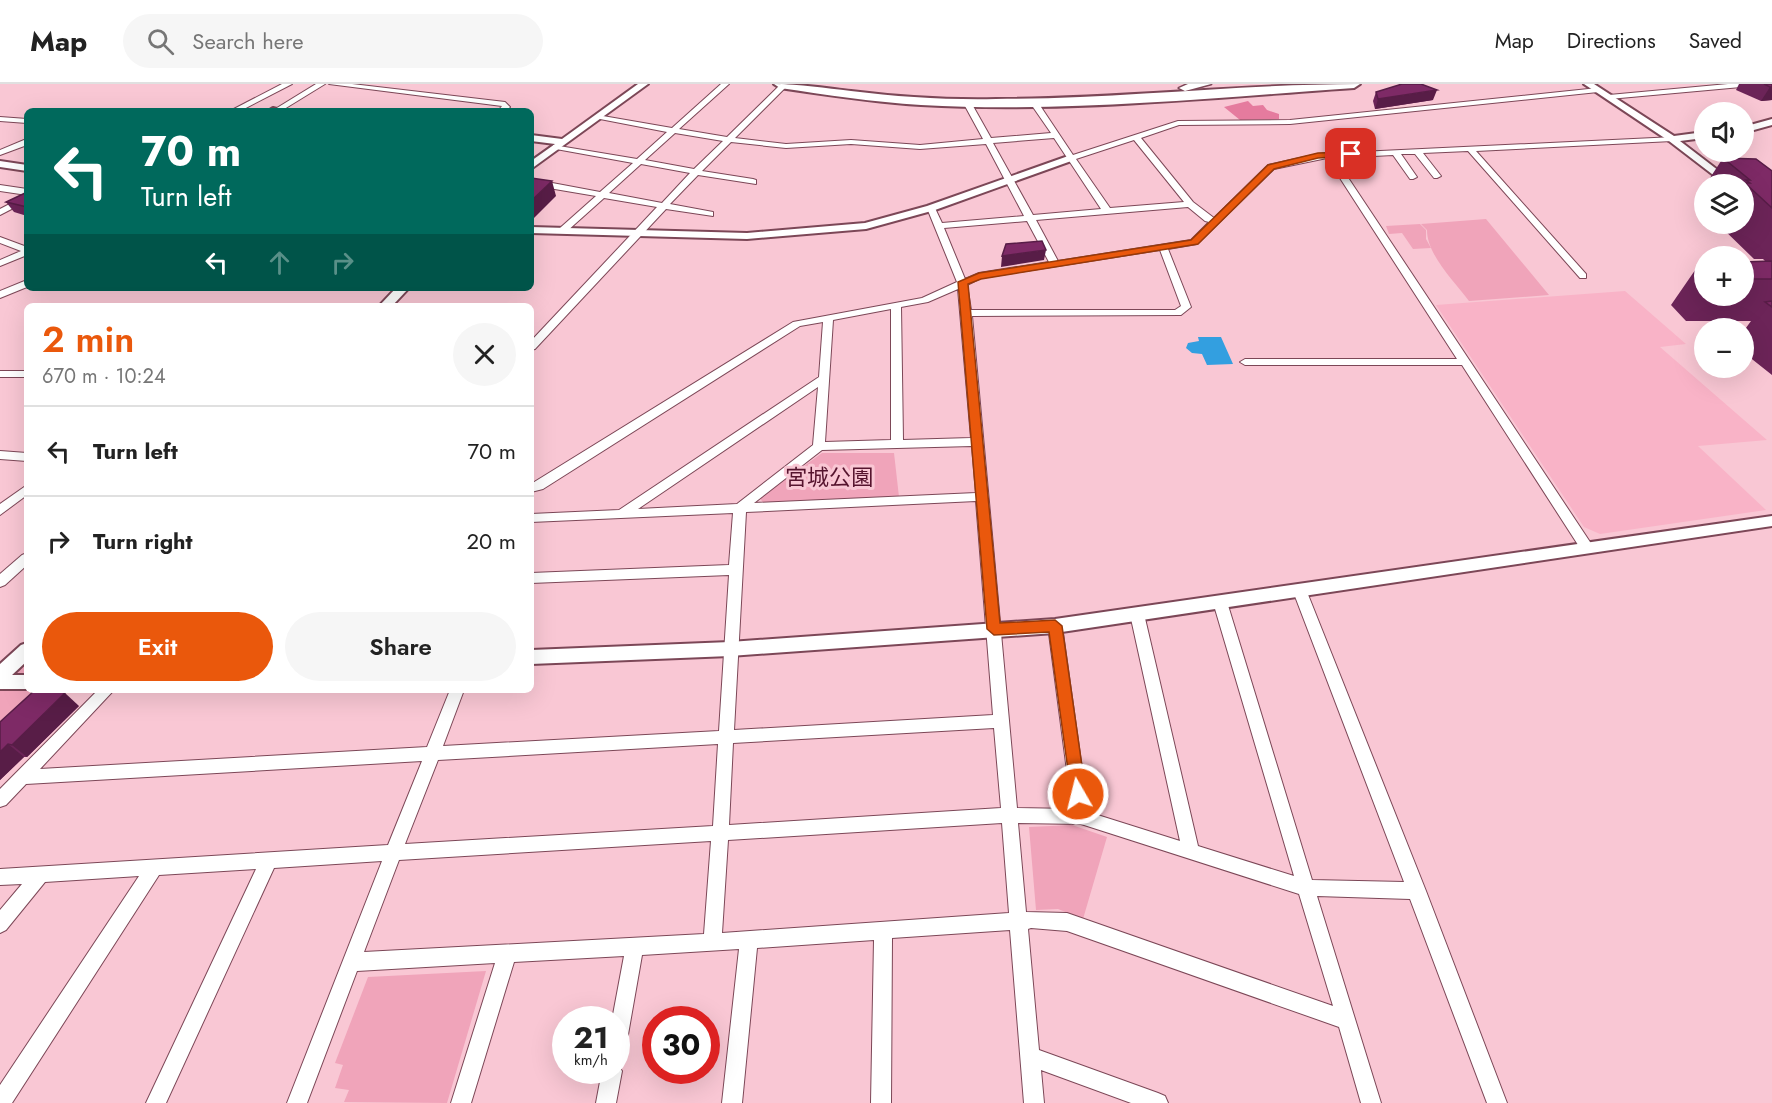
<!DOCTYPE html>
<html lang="en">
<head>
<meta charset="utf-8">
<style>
  body { margin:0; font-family:Jost,"Noto Sans JP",sans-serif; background:#f6f6f6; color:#222; height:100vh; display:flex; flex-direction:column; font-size:22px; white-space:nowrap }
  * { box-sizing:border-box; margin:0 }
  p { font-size:20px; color:#767676 }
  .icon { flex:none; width:33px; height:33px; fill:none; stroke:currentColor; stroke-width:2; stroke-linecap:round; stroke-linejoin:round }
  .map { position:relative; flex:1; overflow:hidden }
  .sheet { position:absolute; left:24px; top:219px; width:510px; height:390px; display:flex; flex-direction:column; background:#fff; border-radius:9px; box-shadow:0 6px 24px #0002 }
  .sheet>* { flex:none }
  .top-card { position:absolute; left:24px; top:24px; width:510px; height:183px; border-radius:9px; box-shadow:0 6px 24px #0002; background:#00695c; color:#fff; overflow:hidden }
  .controls { position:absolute; left:1694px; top:18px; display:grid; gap:12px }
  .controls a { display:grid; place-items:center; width:60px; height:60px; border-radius:50%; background:#fff; box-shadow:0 6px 24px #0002; font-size:30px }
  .speed { position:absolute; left:552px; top:922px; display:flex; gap:12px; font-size:30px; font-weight:700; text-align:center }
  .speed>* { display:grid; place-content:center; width:78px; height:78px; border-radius:50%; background:#fff; box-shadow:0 6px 24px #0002; line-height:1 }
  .speed small { font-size:15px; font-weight:400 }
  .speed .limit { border:9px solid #d22; background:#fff; color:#111 }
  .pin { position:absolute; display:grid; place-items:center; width:51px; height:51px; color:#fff; margin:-26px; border-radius:12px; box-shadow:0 3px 9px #0006 }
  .me { position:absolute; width:66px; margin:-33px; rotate:352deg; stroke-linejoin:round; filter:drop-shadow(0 0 4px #0008) }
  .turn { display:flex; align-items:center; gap:21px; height:126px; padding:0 18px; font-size:27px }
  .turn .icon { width:78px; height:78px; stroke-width:2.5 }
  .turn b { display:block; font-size:42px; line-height:51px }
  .lanes { display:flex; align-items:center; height:57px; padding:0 18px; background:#0003; justify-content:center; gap:30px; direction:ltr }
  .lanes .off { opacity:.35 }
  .round { display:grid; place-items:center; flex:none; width:63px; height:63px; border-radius:32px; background:#f6f6f6 }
  .headline { display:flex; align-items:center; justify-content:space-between; height:102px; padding:0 18px }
  h1 { font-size:36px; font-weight:600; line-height:45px; color:#ea580c }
  .cta { display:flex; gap:12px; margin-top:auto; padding:12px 18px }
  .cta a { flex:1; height:69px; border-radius:36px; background:#ea580c; color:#fff; font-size:24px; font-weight:600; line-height:69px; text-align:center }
  .cta a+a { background:#f6f6f6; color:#222 }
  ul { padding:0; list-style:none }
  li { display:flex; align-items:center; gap:18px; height:90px; padding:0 18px; border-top:2px solid #e0e0e0 }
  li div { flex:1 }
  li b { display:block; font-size:22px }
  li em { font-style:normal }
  header { display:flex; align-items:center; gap:36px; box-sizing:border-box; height:84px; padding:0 30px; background:#fff; border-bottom:2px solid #e0e0e0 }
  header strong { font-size:28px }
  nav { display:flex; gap:33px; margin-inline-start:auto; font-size:21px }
  .search { width:420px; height:54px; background:#f6f6f6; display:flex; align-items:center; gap:15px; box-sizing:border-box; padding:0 21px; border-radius:33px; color:#767676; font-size:22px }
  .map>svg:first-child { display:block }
  .built { fill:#f9b3c7 }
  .green { fill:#f0a4ba }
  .forest { fill:#e57b9e }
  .water { fill:#339fe0 }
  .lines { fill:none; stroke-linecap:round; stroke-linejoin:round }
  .minor-casing { stroke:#7c4757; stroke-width:2 }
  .tertiary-casing { stroke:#7c4757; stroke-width:4 }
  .primary-casing { stroke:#7c4757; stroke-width:3 }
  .trunk-casing { stroke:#7c4757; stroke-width:4 }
  .minor { fill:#fff; fill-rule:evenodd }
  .tertiary { fill:#fff; fill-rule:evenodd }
  .primary { fill:#fff; fill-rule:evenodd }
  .trunk { fill:#fff; fill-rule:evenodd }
  .wall { fill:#6c2458 }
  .shaded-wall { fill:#581d47 }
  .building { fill:#7e2a66; stroke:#581d47; stroke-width:1.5 }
  .route { fill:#ea580c; stroke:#983908; stroke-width:1.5 }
  .labels { text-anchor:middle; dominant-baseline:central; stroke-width:6; stroke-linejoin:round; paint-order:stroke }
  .park-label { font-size:22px; fill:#56142e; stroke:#f9c7d4 }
</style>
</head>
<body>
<header>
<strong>Map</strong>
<div class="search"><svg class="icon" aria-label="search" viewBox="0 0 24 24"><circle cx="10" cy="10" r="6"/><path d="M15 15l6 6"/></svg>Search here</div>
<nav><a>Map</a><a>Directions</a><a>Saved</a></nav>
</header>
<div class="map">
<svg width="1772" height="1019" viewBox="0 0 1772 1019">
  <rect width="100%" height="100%" fill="#f9c7d4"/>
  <!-- built -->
  <polygon class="built" points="1625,207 1686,260 1660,263 1767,356 1698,362 1766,426 1600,450 1584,443 1436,221"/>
  <!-- green -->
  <g class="green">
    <path d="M1486 135 1549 211 1469 217C1454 197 1427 171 1427 146L1421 140Z"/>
    <polygon points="1420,140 1426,146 1426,155 1431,164 1413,165 1402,149 1389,150 1386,142"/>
    <polygon points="822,369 894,369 899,413 763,419 760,414"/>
    <polygon points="27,566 27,606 63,606 0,663 0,591"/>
    <polygon points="1072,741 1107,753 1083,835 1058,825 1036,826 1029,743"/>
    <polygon points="486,887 447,1019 344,1018 349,1006 335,1004 343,981 335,979 368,893"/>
  </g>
  <!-- forest -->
  <polygon class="forest" points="1248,17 1253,22 1263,21 1267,26 1279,30 1279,35 1240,36 1224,23"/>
  <!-- water -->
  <polygon class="water" points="1198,253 1221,253 1233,280 1207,281 1202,270 1192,269 1186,264 1188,259 1199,257"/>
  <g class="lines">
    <!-- minor casing -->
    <g class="minor-casing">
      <g id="minor">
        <polygon points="282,0 292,0 240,27 230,27"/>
        <polygon points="316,0 325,0 281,27 272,27"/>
        <polygon points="329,0 352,0 505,18 510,23 506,27 498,27 502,22"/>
        <path d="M721 0H729L679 45 727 53 781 0 788 1 735 54 786 60 851 56 920 61 983 55 965 22 971 16 975 18 973 22 991 54 1051 49 1033 23V18L1037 16 1041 18V23L1073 71 1178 37 1290 36 1598 4 1602 6 1598 8 1290 40 1179 41 1141 54 1193 118 1214 134 1268 81 1318 70 1675 53V57H1672L1476 67 1586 190V194H1580L1468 67 1423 69 1441 92 1437 94H1434L1415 70H1401L1417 93 1413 95H1410L1393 71 1335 74 1592 461 1593 464 1587 469 1582 467 1462 281H1245L1240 278 1245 275H1457L1327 74 1274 85 1197 160 1168 165 1191 223 1181 231 972 232 1017 724 1072 725 1048 542 1050 538H1060L1062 542 1088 728 1180 757 1130 530 1132 526H1142L1144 530 1198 762 1294 792 1213 518 1215 514H1225L1227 518 1312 796 1404 798 1293 507 1300 502 1305 503 1426 807 1507 1019H1487L1410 815 1317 812 1381 1019H1361L1339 943 1067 847 1031 844 1028 845 1039 966 1158 1009 1165 1012 1168 1019H1131L1041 986 1044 1019H1024L1010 846 892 854 891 1019H871L874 856 757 864 742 1019H722L739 865 642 871 626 962 623 969 616 971V936H612L624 872 514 878 471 1019H451L495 879 357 887 307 1019H287L382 777 274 784 166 1019H146L256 785 159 791 12 1019H0V1001L139 792 45 798 6 846 0 849V826L22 800 0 801V785L388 761 422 677 26 700 6 721 0 723V705L98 606H114L40 685 427 663 450 606H464L443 662 719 647 729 491 531 499V489L729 481 733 429 531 438V430L619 426 819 293 823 238 800 242 543 405 531 408V400L793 238 922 214 957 198 927 124 928 122H934L942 139 1024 132 986 60 920 65 851 60 786 64 731 58 702 87 753 95 756 96V100L698 91 670 120 713 128V132L666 125 535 265 531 266V257L657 123 604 114 566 148H560V144L596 112 531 101V95L600 108 633 79 556 65H553V61L637 75 667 48 600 35 596 33 597 31 672 44ZM675 49 723 57 694 85 645 76ZM1054 54 1101 125 1033 131 993 59ZM1134 56 1184 118 1110 124 1076 75ZM641 80 690 89 662 119 609 109ZM1188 123 1205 137 1209 138 1191 156 1058 177 1036 136ZM1027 137 1049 178 979 189 965 195 944 144ZM1160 166 1181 222 1175 226H971L967 201 981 194ZM958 205 971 354 903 356 901 223 928 218ZM891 225V356L825 358 833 236ZM818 303 813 361 737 420 638 425ZM972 362 976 409 754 419 822 366ZM976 417 993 631 734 646 746 428ZM994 644 1001 724 729 741 733 659ZM718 660 713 742 405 760 438 676ZM1002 739 1009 829 722 849 728 756ZM1018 739 1081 740 1299 810 1333 922 1067 829 1026 828ZM711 757 704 850 364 868 399 776Z"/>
        <polygon points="1728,0 1756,0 1752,2 1609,15 1605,13 1609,11"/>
        <polygon points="0,33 27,35 27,39 0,37"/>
        <polygon points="24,56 27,56 27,61 0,71 0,66"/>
        <polygon points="0,101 27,105 27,111 0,107"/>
        <polygon points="27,111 27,117 0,131 0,125"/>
        <polygon points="0,153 27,163 27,171 0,182 0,176 21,167 0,159"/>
        <polygon points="27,196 27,203 0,214 0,207"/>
        <rect x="0" y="287" width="27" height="6"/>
        <polygon points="0,367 27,369 27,377 0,375"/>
        <polygon points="27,401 27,411 0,431 0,420"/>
        <polygon points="27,469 27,481 5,501 0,503 0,490 22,471"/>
        <polygon points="616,979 622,987 616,1019 596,1019 602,987 616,987"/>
      </g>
    </g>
    <!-- tertiary casing -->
    <g class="tertiary-casing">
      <g id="tertiary">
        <polygon points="638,0 648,0 531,85 531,77 555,60 531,57 531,51 562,55"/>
        <polygon points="1584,0 1594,0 1674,52 1704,48 1704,54 1680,57 1736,100 1725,100 1669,57"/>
        <polygon points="273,24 285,27 268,27"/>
        <polygon points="1772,35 1772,41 1743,49 1743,43"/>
        <polygon points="1071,71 1076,74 1074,76 935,126 866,145 747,155 531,149 531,143 747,149 865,139 927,122"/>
        <polygon points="0,77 27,81 27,87 0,83"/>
        <polygon points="396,204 409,204 392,222 379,222"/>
        <polygon points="1772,432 1772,442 1055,549 730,572 531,580 531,566 730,558 1055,535"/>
        <polygon points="27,559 27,577 12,591 27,591 27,605 0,605 0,580 21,561"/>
      </g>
    </g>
    <!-- primary casing -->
    <g class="primary-casing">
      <polygon id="primary" points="1211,0 1185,7 1179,4 1188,0"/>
    </g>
    <!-- trunk casing -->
    <g class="trunk-casing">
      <path id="trunk" d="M774 0C800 0 825 4 851 7 899 13 948 16 996 15 1118 15 1239 0 1360 0L1354 4C1210 14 1065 29 921 21 873 18 827 11 780 4Z"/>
    </g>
    <!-- minor -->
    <use href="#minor" class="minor"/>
    <!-- tertiary -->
    <use href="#tertiary" class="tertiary"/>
    <!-- primary -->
    <use href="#primary" class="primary"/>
    <!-- trunk -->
    <use href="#trunk" class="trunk"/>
  </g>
  <!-- wall -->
  <g class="wall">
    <polygon points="1739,0 1772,0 1772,16 1761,17 1736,6"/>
    <polygon points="1376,8 1433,16 1375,25 1373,17"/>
    <polygon points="1723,74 1772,87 1772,291 1743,268 1743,248 1751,237 1686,237 1671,221 1700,179 1704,179 1704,212 1743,212 1743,178 1765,177 1763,175 1754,175 1718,140 1743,140 1743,100 1706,100"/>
    <polygon points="1704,104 1704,119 1698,114"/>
    <polygon points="27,109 27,132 14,128 6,118"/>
    <polygon points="79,622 27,673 24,673 0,696 0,638"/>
  </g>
  <!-- shaded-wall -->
  <g class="shaded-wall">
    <polygon points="1770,3 1772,3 1772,16 1761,17"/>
    <polygon points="1437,6 1433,16 1375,25 1378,15"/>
    <polygon points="552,97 556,112 531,137 531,117"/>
    <polygon points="1046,166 1044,176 1001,183 1002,172"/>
    <polygon points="65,609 79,622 27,673 12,661"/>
    <polygon points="8,660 24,673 0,696 0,668"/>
  </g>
  <!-- building -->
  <g class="building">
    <polygon points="1402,0 1421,0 1437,6 1378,15 1376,8"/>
    <polygon points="1764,0 1772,0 1772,3 1770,3"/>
    <polygon points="1723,74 1756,75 1772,87 1772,124 1745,99 1750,99 1746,96 1750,96"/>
    <polygon points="531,94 552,97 531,117"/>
    <polygon points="25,109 27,109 27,123 6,118"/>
    <polygon points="1042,157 1046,166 1002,172 1006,160"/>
    <polygon points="1772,177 1772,195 1743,195 1743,178"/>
    <polygon points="1772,217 1772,223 1765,218"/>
    <polygon points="35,606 54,606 65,609 12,661 8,660 0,668 0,638"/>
  </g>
  <!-- route -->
  <polygon class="route" points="1351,68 1354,72 1318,74 1274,85 1198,160 981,195 968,200 1000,539 1055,536 1062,542 1086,710 1084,715 1078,717 1072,715 1049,548 994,551 987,545 958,198 979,189 1191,156 1268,81 1318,69"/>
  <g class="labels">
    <!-- park labels -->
    <g class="park-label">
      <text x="829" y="393">宮城公園</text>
    </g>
  </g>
</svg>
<div class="controls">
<a><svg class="icon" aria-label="sound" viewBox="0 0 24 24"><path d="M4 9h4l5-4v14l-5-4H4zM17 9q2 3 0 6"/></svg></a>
<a><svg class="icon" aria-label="layers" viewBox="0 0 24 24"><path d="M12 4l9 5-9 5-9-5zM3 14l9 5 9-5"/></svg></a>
<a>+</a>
<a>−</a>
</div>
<div class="speed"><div>21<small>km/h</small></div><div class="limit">30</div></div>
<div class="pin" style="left:1351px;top:70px;background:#d93025"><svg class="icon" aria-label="arrive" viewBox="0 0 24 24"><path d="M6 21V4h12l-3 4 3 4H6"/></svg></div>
<svg class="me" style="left:1078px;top:710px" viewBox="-20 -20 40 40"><circle r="17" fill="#ea580c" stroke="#fff" stroke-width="3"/><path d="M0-11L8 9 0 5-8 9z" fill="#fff"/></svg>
<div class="top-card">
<div class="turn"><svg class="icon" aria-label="left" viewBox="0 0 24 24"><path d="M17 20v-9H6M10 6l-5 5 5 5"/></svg><div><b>70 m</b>Turn left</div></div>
<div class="lanes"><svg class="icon" aria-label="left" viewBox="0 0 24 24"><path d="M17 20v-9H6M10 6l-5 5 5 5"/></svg><svg class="icon off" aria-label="ahead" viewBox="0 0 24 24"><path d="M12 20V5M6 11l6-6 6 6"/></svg><svg class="icon off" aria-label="right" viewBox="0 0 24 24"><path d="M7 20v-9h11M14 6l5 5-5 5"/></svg></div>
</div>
<section class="sheet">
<div class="headline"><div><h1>2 min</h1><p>670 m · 10:24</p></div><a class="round"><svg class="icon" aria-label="close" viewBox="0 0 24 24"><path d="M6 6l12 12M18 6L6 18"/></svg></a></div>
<ul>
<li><svg class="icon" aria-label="left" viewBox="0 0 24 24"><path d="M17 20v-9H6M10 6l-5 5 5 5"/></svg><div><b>Turn left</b></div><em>70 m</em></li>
<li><svg class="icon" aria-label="right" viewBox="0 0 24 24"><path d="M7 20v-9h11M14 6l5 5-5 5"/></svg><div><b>Turn right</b></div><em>20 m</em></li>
</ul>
<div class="cta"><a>Exit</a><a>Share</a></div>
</section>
</div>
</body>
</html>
